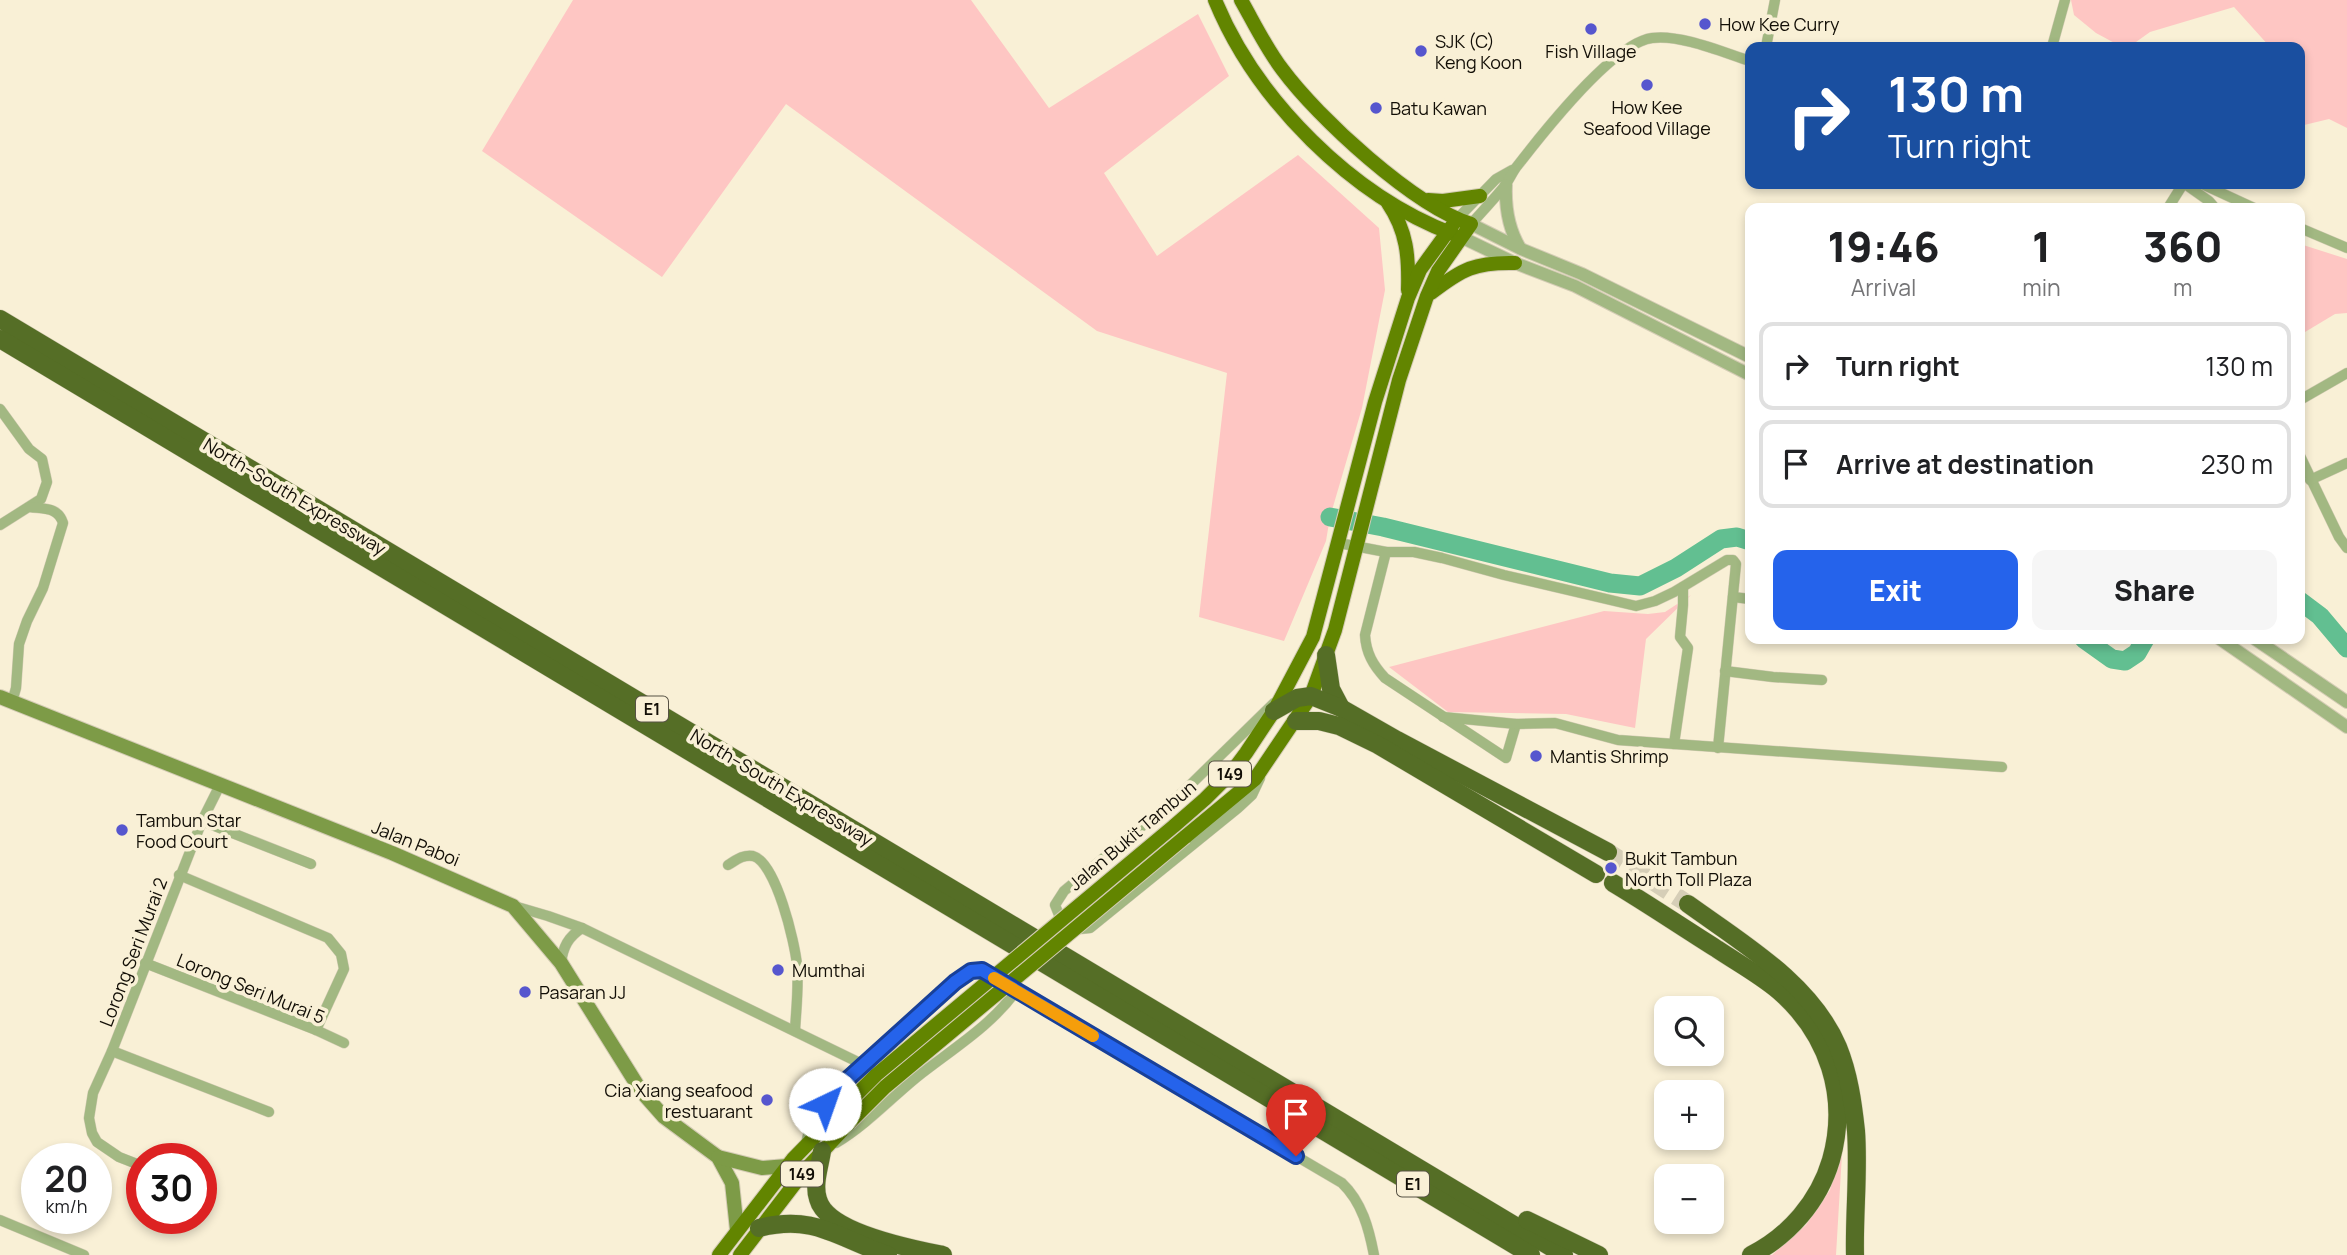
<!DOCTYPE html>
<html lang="en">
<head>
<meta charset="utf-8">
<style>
  body { margin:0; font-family:Manrope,sans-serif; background:#f6f6f6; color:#202124; height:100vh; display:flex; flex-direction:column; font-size:26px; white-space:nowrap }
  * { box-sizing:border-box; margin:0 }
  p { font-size:23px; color:#757577 }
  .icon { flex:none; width:38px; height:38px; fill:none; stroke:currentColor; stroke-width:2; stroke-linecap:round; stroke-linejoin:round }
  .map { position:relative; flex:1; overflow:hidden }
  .panel { position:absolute; left:1745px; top:203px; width:560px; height:441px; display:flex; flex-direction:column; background:#fff; border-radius:14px; box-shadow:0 4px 10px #0003 }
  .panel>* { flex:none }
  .hud { position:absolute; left:1745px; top:42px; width:560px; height:147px; border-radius:14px; box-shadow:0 4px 10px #0003; background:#1a4fa0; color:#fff; overflow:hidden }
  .buttons { position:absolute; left:1654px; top:996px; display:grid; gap:14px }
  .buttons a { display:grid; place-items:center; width:70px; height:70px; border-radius:14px; background:#fff; box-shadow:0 4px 10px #0003; font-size:35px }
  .speed { position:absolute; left:21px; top:1143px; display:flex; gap:14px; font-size:35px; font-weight:700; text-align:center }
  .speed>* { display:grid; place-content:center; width:91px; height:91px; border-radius:50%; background:#fff; box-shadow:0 4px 10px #0003; line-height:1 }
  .speed small { font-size:18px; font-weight:400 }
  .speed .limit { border:10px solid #d22; background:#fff; color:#111 }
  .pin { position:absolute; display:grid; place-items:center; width:60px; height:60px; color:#fff; margin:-72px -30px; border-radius:50% 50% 50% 0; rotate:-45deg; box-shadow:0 0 7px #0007 }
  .pin .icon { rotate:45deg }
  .me { position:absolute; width:77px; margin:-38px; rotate:42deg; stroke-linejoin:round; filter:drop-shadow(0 0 5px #0008) }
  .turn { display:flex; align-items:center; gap:24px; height:147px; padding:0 28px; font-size:32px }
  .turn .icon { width:91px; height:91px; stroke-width:2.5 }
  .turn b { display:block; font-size:49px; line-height:60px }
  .eta { display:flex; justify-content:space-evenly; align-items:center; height:119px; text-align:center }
  .eta b { font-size:42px; font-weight:800; line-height:49px }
  .button { display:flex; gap:14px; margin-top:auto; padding:14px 28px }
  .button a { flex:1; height:80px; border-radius:14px; background:#2563eb; color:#fff; font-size:28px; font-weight:800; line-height:80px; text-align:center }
  .button a+a { background:#f6f6f6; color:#202124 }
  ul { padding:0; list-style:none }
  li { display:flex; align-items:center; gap:21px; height:88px; margin:0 14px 10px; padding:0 14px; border:4px solid #e0e0e0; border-radius:14px }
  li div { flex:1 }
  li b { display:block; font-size:26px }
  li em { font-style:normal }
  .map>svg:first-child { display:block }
  .green { fill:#fec6c3 }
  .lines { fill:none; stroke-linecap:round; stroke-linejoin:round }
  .river { stroke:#62bf91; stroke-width:19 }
  .motorway-tunnel { stroke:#d6ceb7; stroke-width:18; stroke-dasharray:18 9; stroke-linecap:butt }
  .minor-casing { stroke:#d4ccb5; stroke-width:11 }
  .tertiary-casing { stroke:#d4ccb5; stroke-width:14 }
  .secondary-casing { stroke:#d4ccb5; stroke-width:16 }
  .primary-casing { stroke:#d4ccb5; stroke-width:16 }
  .motorway-casing { stroke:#d4ccb5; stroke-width:19 }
  .minor { stroke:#a2b882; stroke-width:10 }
  .tertiary { stroke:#a2b882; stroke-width:12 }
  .secondary { stroke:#7d9b47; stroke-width:14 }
  .primary { stroke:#628500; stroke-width:14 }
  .motorway { stroke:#556e26; stroke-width:18 }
  .primary-bridge-casing { stroke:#d4ccb5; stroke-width:16; stroke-linecap:butt }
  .primary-bridge { stroke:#628500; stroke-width:14 }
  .route-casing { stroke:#184099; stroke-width:18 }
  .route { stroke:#2563eb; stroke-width:12 }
  .slow { stroke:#f59e0b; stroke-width:12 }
  .poi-dot { fill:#5656ce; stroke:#f9f0d6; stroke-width:2.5 }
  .labels { text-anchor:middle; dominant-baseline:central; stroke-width:7; stroke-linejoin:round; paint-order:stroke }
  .shield { fill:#f9f0d6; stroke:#575244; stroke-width:2 }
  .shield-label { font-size:16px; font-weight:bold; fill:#120e06 }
  .poi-label { font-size:18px; fill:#120e06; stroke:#f9f0d6; text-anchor:start }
  .street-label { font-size:18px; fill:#120e06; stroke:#f9f0d6 }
</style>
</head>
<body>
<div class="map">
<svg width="2347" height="1255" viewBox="0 0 2347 1255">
  <rect width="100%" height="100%" fill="#f9f0d6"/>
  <!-- green -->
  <g class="green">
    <polygon points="573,0 971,0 1049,108 1198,14 1229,76 1104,173 1157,256 1298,155 1379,228 1385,290 1362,408 1330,517 1326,541 1284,641 1199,617 1227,373 1097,331 786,104 662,277 482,151"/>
    <polygon points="2071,0 2347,0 2347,128 2329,119 2300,126 2300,47 2270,47 2234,7 2150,32 2129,47 2122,47 2096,33 2074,15"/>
    <polygon points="2300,244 2347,259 2347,313 2335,314 2300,335"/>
    <polygon points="1691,595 1646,639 1635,728 1566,714 1448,712 1389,667 1604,611 1648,614 1665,612"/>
    <polygon points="1843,1137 1836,1255 1772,1255 1806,1225 1830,1190"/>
  </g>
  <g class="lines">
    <!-- river -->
    <g class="river">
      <polyline points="1330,517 1383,527 1610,583 1640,586 1676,568 1721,539 1737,537 1750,541"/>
      <polyline points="2300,601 2320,616 2347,648"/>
      <polyline points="2084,639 2112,659 2125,661 2137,653 2145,639"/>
    </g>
    <!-- motorway-tunnel -->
    <polyline class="motorway-tunnel" points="1608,852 1688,904"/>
    <!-- minor casing -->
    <g class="minor-casing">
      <g id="minor">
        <polyline points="1766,47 1775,0"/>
        <polyline points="2052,47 2065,0"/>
        <polyline points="2185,184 2209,201 2215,208"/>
        <polyline points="2202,184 2254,208"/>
        <polyline points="2168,208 2183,184"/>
        <polyline points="1457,219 1496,179 1512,170"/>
        <path d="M1471 224C1482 212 1493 200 1503 188 1509 181 1512 172 1518 165 1542 134 1613 43 1652 38 1680 34 1722 52 1750 61"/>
        <polyline points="2300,228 2347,248"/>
        <polyline points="2300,400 2347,373"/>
        <polyline points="0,409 29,449 42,459 47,482 41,499 0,525"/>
        <polyline points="2300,456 2339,537 2347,548"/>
        <polyline points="2310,480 2347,463"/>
        <polyline points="1339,543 1386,552 1414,552 1442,558 1504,575 1636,606 1655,601 1674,592 1727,560 1733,560 1736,564 1718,748"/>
        <path d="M1386 552 1365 635C1366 653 1373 665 1385 678L1506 758 1516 724"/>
        <polyline points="1733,597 1750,599"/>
        <polyline points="1725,671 1773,677 1822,680"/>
        <path d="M12 702 16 688 19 644 27 621 43 588 63 523C58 507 44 509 30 507"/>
        <polyline points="1443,717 1516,724 1555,723 1618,740 2002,767"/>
        <polyline points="1674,744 1688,648 1680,637 1683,605 1683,587"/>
        <polyline points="1260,778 1252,795 1238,808 1090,928 1070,930 1061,920 1055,905 1064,891 1183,792 1274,703"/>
        <polyline points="202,821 311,864"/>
        <path d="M728 865C735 861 743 854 753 856 776 862 795 943 797 965 799 987 796 1010 795 1031"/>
        <polyline points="179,875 328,938 341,954 344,969 316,1030"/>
        <polyline points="514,906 548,916 582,928 864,1065"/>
        <polyline points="145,963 316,1030 344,1043"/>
        <path d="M561 963C563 947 568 937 582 928"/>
        <path d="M1016 991 1342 1183C1362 1202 1369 1229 1374 1255"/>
        <polyline points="112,1051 269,1112"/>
        <path d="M806 1144 811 1121 840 1086 955 982C985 962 989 974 1016 991 991 1026 951 1050 917 1077 890 1099 866 1125 836 1143"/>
        <polyline points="142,1166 119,1157 97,1142 92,1133 89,1118 93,1093 112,1051 202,821 220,785"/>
        <polyline points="0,1220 84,1255"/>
      </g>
    </g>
    <!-- tertiary casing -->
    <g class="tertiary-casing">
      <g id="tertiary">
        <path d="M1506 185C1505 208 1508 228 1520 248"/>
        <polyline points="1471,224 1521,249 1582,274 1750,357"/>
        <polyline points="1461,237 1515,263 1575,286 1750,375"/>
        <polyline points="2220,639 2347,727"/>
        <polyline points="2255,639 2347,702"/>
      </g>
    </g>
    <!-- secondary casing -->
    <g class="secondary-casing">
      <g id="secondary">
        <polyline points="0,697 392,853 513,906 561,963 641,1091 664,1117 718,1157 732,1183 737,1230"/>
        <polyline points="718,1157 762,1168 787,1166"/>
      </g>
    </g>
    <!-- primary casing -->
    <g class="primary-casing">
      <g id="primary">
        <path d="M1215 0C1256 100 1352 196 1453 234"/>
        <polyline points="1428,200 1443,201 1480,196"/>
        <path d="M1388 203C1407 231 1409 257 1408 290"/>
        <path d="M1431 293C1462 269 1475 262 1515 263"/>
        <polyline points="1174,826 1205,799 1231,773 1246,753 1274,711 1313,637 1375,402 1408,298 1420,270 1457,219"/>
        <path d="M1185 837 1255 779 1311 696 1335 630 1399 380 1427 296 1438 271 1471 224C1414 206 1318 118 1282 69 1266 48 1254 23 1241 0"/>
        <polyline points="719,1255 793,1159 839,1112"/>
        <polyline points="740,1255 806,1169 849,1123"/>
      </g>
    </g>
    <!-- motorway casing -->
    <g class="motorway-casing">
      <g id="motorway">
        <polyline points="0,319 1564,1255"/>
        <polyline points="0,339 1531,1255"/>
        <polyline points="1326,655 1331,689 1341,708"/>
        <polyline points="1274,711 1297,698 1311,696 1341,708 1397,740 1608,852"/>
        <polyline points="1296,721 1319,721 1339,726 1378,745 1596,874"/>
        <path d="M1613 883C1648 904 1682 927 1717 949 1738 963 1760 975 1779 991 1828 1034 1849 1096 1831 1160 1819 1201 1789 1236 1751 1255"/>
        <path d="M1688 904C1742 943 1811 983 1838 1047 1849 1074 1853 1103 1856 1131 1859 1172 1854 1214 1855 1255"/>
        <path d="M822 1151C820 1166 813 1184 818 1199 827 1233 913 1249 943 1255"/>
        <polyline points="1527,1220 1599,1255"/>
        <path d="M759 1228C815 1214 837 1238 888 1255"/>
      </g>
    </g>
    <!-- minor -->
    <use href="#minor" class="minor"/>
    <!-- tertiary -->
    <use href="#tertiary" class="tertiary"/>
    <!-- secondary -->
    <use href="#secondary" class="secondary"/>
    <!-- primary -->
    <use href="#primary" class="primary"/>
    <!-- motorway -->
    <use href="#motorway" class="motorway"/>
    <!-- primary-bridge casing -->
    <g class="primary-bridge-casing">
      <g id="primary-bridge">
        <polyline points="839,1112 876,1075 1174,826"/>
        <polyline points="849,1123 885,1087 1185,837"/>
      </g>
    </g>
    <!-- primary-bridge -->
    <use href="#primary-bridge" class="primary-bridge"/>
  </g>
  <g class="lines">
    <!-- route casing -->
    <g class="route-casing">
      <polyline id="route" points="825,1104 840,1086 955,982 971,971 982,970 1296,1156"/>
    </g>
    <!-- route -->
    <use href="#route" class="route"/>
    <!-- slow -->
    <polyline class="slow" points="994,978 1093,1036"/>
  </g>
  <!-- markers -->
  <g class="poi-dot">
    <circle cx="1705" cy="24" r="7"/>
    <circle cx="1591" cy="29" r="7"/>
    <circle cx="1421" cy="51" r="7"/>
    <circle cx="1647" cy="85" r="7"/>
    <circle cx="1376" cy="108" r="7"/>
    <circle cx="1536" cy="756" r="7"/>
    <circle cx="122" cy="830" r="7"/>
    <circle cx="1611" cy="868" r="7"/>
    <circle cx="778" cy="970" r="7"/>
    <circle cx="525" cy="992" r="7"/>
    <circle cx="767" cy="1100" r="7"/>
  </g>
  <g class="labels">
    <!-- shield labels -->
    <g class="shield">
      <rect x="636" y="696.5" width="32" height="25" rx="5"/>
      <rect x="1209" y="761.5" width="42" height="25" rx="5"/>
      <rect x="781" y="1161.5" width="42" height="25" rx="5"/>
      <rect x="1397" y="1171.5" width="32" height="25" rx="5"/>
    </g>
    <g class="shield-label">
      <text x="652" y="709">E1</text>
      <text x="1230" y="774">149</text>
      <text x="802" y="1174">149</text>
      <text x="1413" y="1184">E1</text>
    </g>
    <!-- poi labels -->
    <g class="poi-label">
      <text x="1719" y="24">How Kee Curry</text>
      <text x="1435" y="41">SJK (C)<tspan x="1435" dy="21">Keng Koon</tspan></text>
      <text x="1591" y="51" text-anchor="middle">Fish Village</text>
      <text x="1647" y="107" text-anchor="middle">How Kee<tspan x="1647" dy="21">Seafood Village</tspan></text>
      <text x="1390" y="108">Batu Kawan</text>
      <text x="1550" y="756">Mantis Shrimp</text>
      <text x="136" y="820">Tambun Star<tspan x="136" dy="21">Food Court</tspan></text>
      <text x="1625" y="858">Bukit Tambun<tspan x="1625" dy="21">North Toll Plaza</tspan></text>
      <text x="792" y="970">Mumthai</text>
      <text x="539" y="992">Pasaran JJ</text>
      <text x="753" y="1090" text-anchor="end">Cia Xiang seafood<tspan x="753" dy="21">restuarant</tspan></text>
    </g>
    <!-- street labels -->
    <g class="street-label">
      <text transform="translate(295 496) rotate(31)">North–South Expressway</text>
      <text transform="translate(782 787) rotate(31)">North–South Expressway</text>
      <text transform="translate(1132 835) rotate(-40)">Jalan Bukit Tambun</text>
      <text transform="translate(416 843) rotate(22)">Jalan Paboi</text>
      <text transform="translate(133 952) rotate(-69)">Lorong Seri Murai 2</text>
      <text transform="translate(251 988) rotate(22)">Lorong Seri Murai 5</text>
    </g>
  </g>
</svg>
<div class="buttons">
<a><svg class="icon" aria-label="search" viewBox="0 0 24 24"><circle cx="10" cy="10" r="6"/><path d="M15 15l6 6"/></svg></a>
<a>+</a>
<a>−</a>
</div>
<div class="speed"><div>20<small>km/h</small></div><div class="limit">30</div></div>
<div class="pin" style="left:1296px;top:1156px;background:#d93025"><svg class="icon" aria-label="arrive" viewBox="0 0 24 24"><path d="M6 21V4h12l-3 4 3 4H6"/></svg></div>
<svg class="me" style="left:825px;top:1104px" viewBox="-20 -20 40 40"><circle r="19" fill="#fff"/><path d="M0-13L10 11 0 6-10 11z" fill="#2563eb"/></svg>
<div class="hud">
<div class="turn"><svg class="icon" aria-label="right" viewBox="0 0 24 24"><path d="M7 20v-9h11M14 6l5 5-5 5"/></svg><div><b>130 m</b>Turn right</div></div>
</div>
<section class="panel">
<div class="eta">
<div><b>19:46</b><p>Arrival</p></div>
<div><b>1</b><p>min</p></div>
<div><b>360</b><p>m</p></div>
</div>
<ul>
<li><svg class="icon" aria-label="right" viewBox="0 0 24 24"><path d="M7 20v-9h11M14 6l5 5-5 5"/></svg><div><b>Turn right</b></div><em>130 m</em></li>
<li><svg class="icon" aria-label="arrive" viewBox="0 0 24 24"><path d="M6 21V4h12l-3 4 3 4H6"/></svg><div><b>Arrive at destination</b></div><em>230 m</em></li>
</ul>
<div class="button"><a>Exit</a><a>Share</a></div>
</section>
</div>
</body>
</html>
